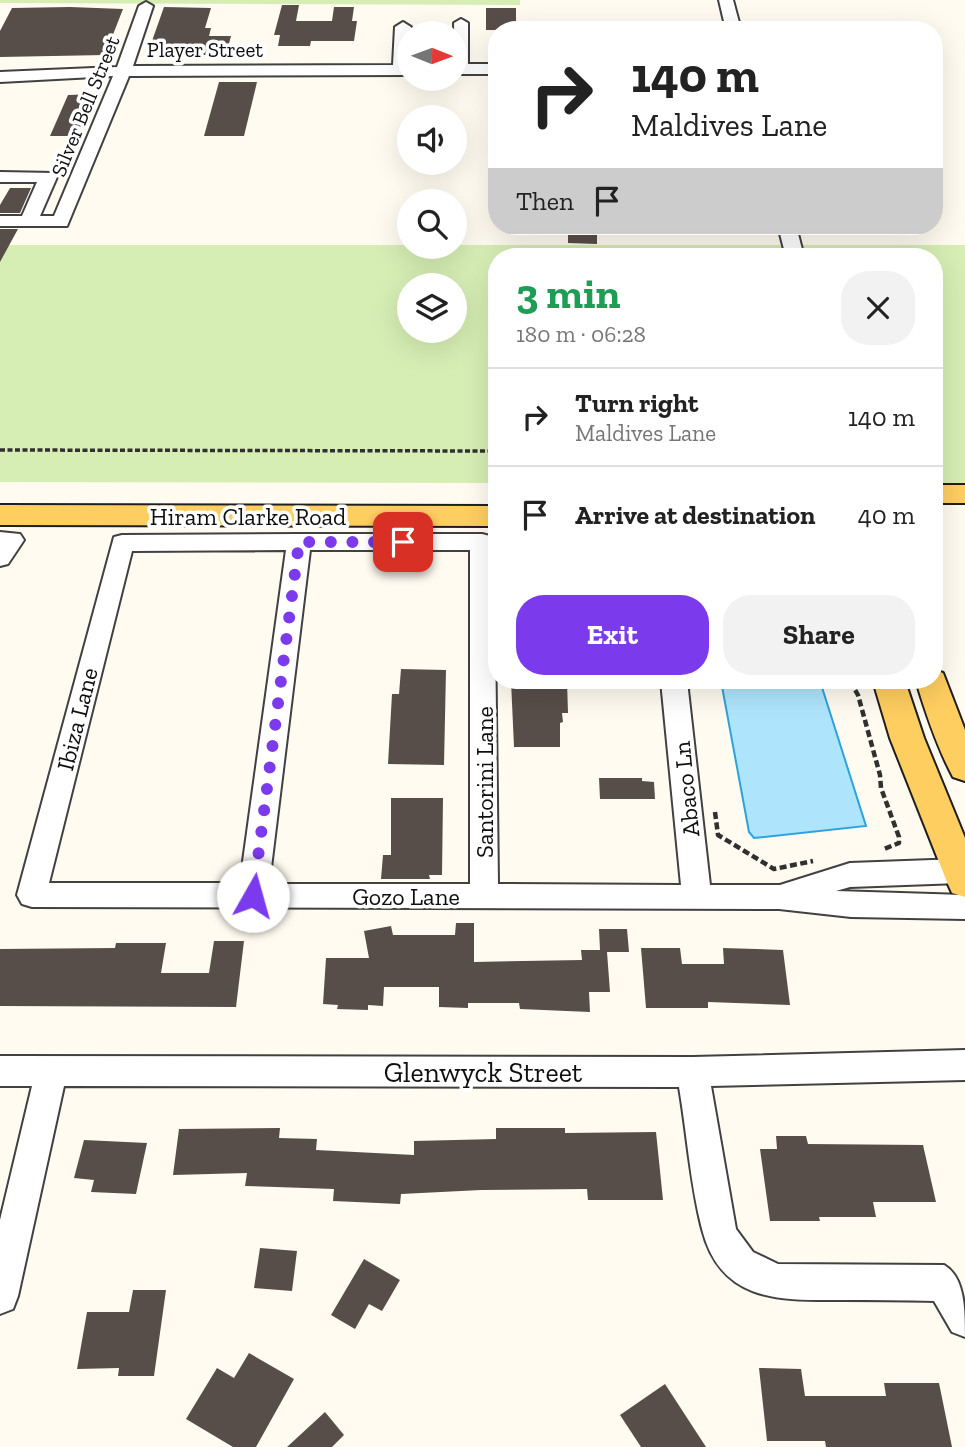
<!DOCTYPE html>
<html lang="en">
<head>
<meta charset="utf-8">
<style>
  body { margin:0; font-family:"Zilla Slab",serif; background:#f2f2f2; color:#222; height:100vh; display:flex; flex-direction:column; font-size:26px; white-space:nowrap }
  * { box-sizing:border-box; margin:0 }
  p { font-size:23px; color:#767676 }
  .icon { flex:none; width:38px; height:38px; fill:none; stroke:currentColor; stroke-width:2; stroke-linecap:round; stroke-linejoin:round }
  .map { position:relative; flex:1; overflow:hidden }
  .sheet { position:absolute; left:488px; top:248px; width:455px; height:441px; display:flex; flex-direction:column; background:#fff; border-radius:28px; box-shadow:0 7px 28px #0002 }
  .sheet>* { flex:none }
  .guide { position:absolute; left:488px; top:21px; width:455px; height:214px; border-radius:28px; box-shadow:0 7px 28px #0002; background:#fff; color:#222; overflow:hidden }
  .needle { width:46px; rotate:91deg }
  .controls { position:absolute; left:397px; top:21px; display:grid; gap:14px }
  .controls a { display:grid; place-items:center; width:70px; height:70px; border-radius:50%; background:#fff; box-shadow:0 7px 28px #0002; font-size:35px }
  .pin { position:absolute; display:grid; place-items:center; width:60px; height:60px; color:#fff; margin:-30px; border-radius:14px; box-shadow:0 4px 10px #0006 }
  .me { position:absolute; width:77px; margin:-38px; rotate:7deg; stroke-linejoin:round; filter:drop-shadow(0 0 5px #0008) }
  .turn { display:flex; align-items:center; gap:24px; height:147px; padding:0 28px; font-size:32px }
  .turn .icon { width:91px; height:91px; stroke-width:2.5 }
  .turn b { display:block; font-size:49px; line-height:60px }
  .then { display:flex; align-items:center; height:66px; padding:0 28px; background:#0003; gap:14px; font-size:26px }
  .round { display:grid; place-items:center; flex:none; width:74px; height:74px; border-radius:28px; background:#f2f2f2 }
  .overview { display:flex; align-items:center; justify-content:space-between; height:119px; padding:0 28px }
  h1 { font-size:42px; font-weight:700; line-height:52px; color:#1e9e55 }
  .primary-button { display:flex; gap:14px; margin-top:auto; padding:14px 28px }
  .primary-button a { flex:1; height:80px; border-radius:28px; background:#7c3aed; color:#fff; font-size:28px; font-weight:700; line-height:80px; text-align:center }
  .primary-button a+a { background:#f2f2f2; color:#222 }
  ul { padding:0; list-style:none }
  li { display:flex; align-items:center; gap:21px; height:98px; padding:0 28px; border-top:2px solid #e0e0e0 }
  li div { flex:1 }
  li b { display:block; font-size:26px }
  li em { font-style:normal }
  .map>svg:first-child { display:block }
  .green { fill:#d6eeb4; fill-rule:evenodd }
  .water { fill:#aee5fd; stroke:#2da2dc; stroke-width:2 }
  .building { fill:#584e49 }
  .lines { fill:none; stroke-linecap:round; stroke-linejoin:round }
  .minor-casing { stroke:#414141; stroke-width:4 }
  .major-casing { stroke:#1f1f1f; stroke-width:4 }
  .path-far1 { stroke:#303030; stroke-width:3.5; stroke-dasharray:5 2.5; stroke-linecap:butt }
  .path { stroke:#303030; stroke-width:4.5; stroke-dasharray:7 3.5; stroke-linecap:butt }
  .minor { fill:#fff; fill-rule:evenodd }
  .major { fill:#ffce60; fill-rule:evenodd }
  .route { stroke:#7c3aed; stroke-width:12; stroke-dasharray:0 21.6 }
  .labels { text-anchor:middle; dominant-baseline:central; stroke-width:7; stroke-linejoin:round; paint-order:stroke }
  .far-street-label { font-size:21px; fill:#0e0e0e; stroke:#fff }
  .street-label { font-size:24px; fill:#0e0e0e; stroke:#fff }
  .near-street-label { font-size:28px; fill:#0e0e0e; stroke:#fff }
</style>
</head>
<body>
<div class="map">
<svg width="965" height="1447" viewBox="0 0 965 1447">
  <rect width="100%" height="100%" fill="#fffbf0"/>
  <!-- green -->
  <g class="green">
    <polygon points="0,0 520,0 520,5 0,3"/>
    <path d="M0 245H965V484H935L934 257H497V483L0 482ZM410 285H455V331H410Z"/>
  </g>
  <!-- water -->
  <polygon class="water" points="820,681 866,826 754,838 749,832 721,681"/>
  <!-- building -->
  <g class="building">
    <polygon points="282,5 299,5 296,21 332,21 334,7 354,7 352,21 357,21 354,41 311,41 310,46 278,46 280,35 274,35"/>
    <polygon points="70,7 123,9 105,55 0,57 0,31 12,8"/>
    <polygon points="164,7 211,8 205,28 211,28 209,36 231,36 226,55 147,55"/>
    <rect x="486" y="8" width="30" height="22"/>
    <polygon points="219,82 257,82 244,136 204,136"/>
    <polygon points="98,94 82,127 77,127 73,136 50,136 68,95"/>
    <polygon points="10,188 31,188 20,213 0,213 0,205"/>
    <polygon points="568,226 597,227 597,244 568,243"/>
    <polygon points="0,229 18,229 0,262"/>
    <polygon points="401,669 446,670 444,765 388,764 392,694 399,694"/>
    <polygon points="511,681 567,681 568,713 562,713 563,722 560,723 560,747 514,747"/>
    <polygon points="599,778 642,778 642,781 654,782 655,799 600,799"/>
    <polygon points="391,798 443,798 442,875 429,875 430,879 381,879 383,855 391,855"/>
    <polygon points="456,923 474,923 474,962 582,960 581,950 600,950 599,929 627,929 629,952 607,952 610,992 589,992 590,1012 520,1009 519,1003 468,1003 468,1008 439,1007 439,987 384,987 383,1006 368,1005 368,1010 337,1009 338,1005 323,1004 326,958 369,958 364,931 391,926 393,935 455,935"/>
    <polygon points="214,941 244,941 236,1007 0,1006 0,949 115,948 116,943 166,943 161,973 209,973"/>
    <polygon points="641,948 680,948 682,964 724,964 723,948 783,950 790,1005 708,1002 708,1008 646,1008"/>
    <polygon points="280,1128 279,1138 317,1139 316,1150 414,1155 414,1141 496,1139 496,1128 565,1128 565,1133 656,1132 663,1200 588,1200 587,1189 481,1190 401,1194 400,1204 333,1201 334,1189 245,1186 247,1173 173,1175 179,1129"/>
    <polygon points="776,1136 806,1136 808,1144 923,1145 936,1202 873,1202 876,1217 819,1217 820,1221 770,1221 760,1149 777,1149"/>
    <polygon points="84,1140 147,1143 136,1194 91,1192 94,1180 74,1178"/>
    <polygon points="260,1248 297,1251 292,1291 254,1288"/>
    <polygon points="364,1259 400,1280 382,1311 369,1304 355,1329 331,1315"/>
    <polygon points="133,1290 166,1290 154,1376 118,1376 119,1368 77,1369 87,1312 129,1312"/>
    <polygon points="249,1353 294,1379 256,1447 233,1447 186,1419 217,1368 234,1378"/>
    <polygon points="759,1368 801,1369 805,1396 886,1396 884,1383 939,1383 952,1447 826,1447 825,1441 767,1441"/>
    <polygon points="665,1384 706,1447 641,1447 620,1415"/>
    <polygon points="325,1412 344,1435 332,1447 287,1447"/>
  </g>
  <g class="lines">
    <!-- minor casing -->
    <g class="minor-casing">
      <g id="minor">
        <polygon points="719,0 733,0 741,30 726,30"/>
        <polygon points="146,2 153,6 133,66 393,65 395,27 403,22 411,27 410,75 129,76 67,226 0,226 0,216 22,216 37,182 0,182 0,172 54,173 57,177 40,216 54,216 113,76 0,82 0,72 117,67 139,6"/>
        <polygon points="461,19 468,23 468,64 497,64 497,74 455,74 454,23"/>
        <polygon points="778,226 796,226 804,257 786,257"/>
        <polygon points="0,532 20,534 24,540 8,564 0,566"/>
        <path d="M299 534H482L490 536 494 542 498 884 681 885 661 681H687L710 885H780L850 863 960 859 965 861V881L960 883 850 887 836 891 965 895V919L851 917 779 909 32 907 22 904 17 895 114 537 122 535ZM286 550 240 883H49L132 551ZM310 550H470V884H269Z"/>
        <path d="M965 1050V1080L711 1086 736 1229 753 1252 778 1264 944 1265C965 1277 965 1310 965 1337L952 1332 934 1301C904 1300 874 1300 844 1300 782 1300 721 1304 702 1229 690 1183 687 1133 679 1087L64 1086 18 1296 13 1309 0 1314V1220L32 1086H0V1056L693 1057Z"/>
      </g>
    </g>
    <!-- major casing -->
    <g class="major-casing">
      <g id="major">
        <rect x="934" y="485" width="31" height="18"/>
        <polygon points="0,505 497,506 497,526 0,525"/>
        <path d="M934 670 943 673 965 730V781L953 777C937 747 926 714 916 681H934Z"/>
        <polygon points="873,681 905,681 924,738 965,838 965,897 952,893 947,882 890,738"/>
      </g>
    </g>
    <!-- path-far1 -->
    <polyline class="path-far1" points="0,450 497,451"/>
    <!-- path -->
    <g class="path">
      <polyline points="850,681 858,695 880,775 881,788 899,837 899,843 884,849"/>
      <polyline points="715,812 718,835 774,869 813,861"/>
    </g>
    <!-- minor -->
    <use href="#minor" class="minor"/>
    <!-- major -->
    <use href="#major" class="major"/>
  </g>
  <g class="lines">
    <!-- route -->
    <polyline class="route" points="253,896 299,542 403,542"/>
  </g>
  <g class="labels">
    <!-- far-street labels -->
    <g class="far-street-label">
      <text x="205" y="49">Player Street</text>
      <text transform="translate(85 106) rotate(-68)">Silver Bell Street</text>
    </g>
    <!-- street labels -->
    <g class="street-label">
      <text x="248" y="516">Hiram Clarke Road</text>
      <text transform="translate(77 719) rotate(-76)">Ibiza Lane</text>
      <text transform="translate(484 782) rotate(-90)">Santorini Lane</text>
      <text transform="translate(686 789) rotate(-96)">Abaco Ln</text>
      <text x="406" y="896">Gozo Lane</text>
    </g>
    <!-- near-street labels -->
    <g class="near-street-label">
      <text x="483" y="1072">Glenwyck Street</text>
    </g>
  </g>
</svg>
<div class="controls">
<a><svg class="needle" viewBox="-14 -14 28 28"><path d="M0-13l5 13h-10z" fill="#e53935"/><path d="M0 13l5-13h-10z" fill="#767676"/></svg></a>
<a><svg class="icon" aria-label="sound" viewBox="0 0 24 24"><path d="M4 9h4l5-4v14l-5-4H4zM17 9q2 3 0 6"/></svg></a>
<a><svg class="icon" aria-label="search" viewBox="0 0 24 24"><circle cx="10" cy="10" r="6"/><path d="M15 15l6 6"/></svg></a>
<a><svg class="icon" aria-label="layers" viewBox="0 0 24 24"><path d="M12 4l9 5-9 5-9-5zM3 14l9 5 9-5"/></svg></a>
</div>
<div class="pin" style="left:403px;top:542px;background:#d93025"><svg class="icon" aria-label="arrive" viewBox="0 0 24 24"><path d="M6 21V4h12l-3 4 3 4H6"/></svg></div>
<svg class="me" style="left:253px;top:896px" viewBox="-20 -20 40 40"><circle r="19" fill="#fff"/><path d="M0-13L10 11 0 6-10 11z" fill="#7c3aed"/></svg>
<div class="guide">
<div class="turn"><svg class="icon" aria-label="right" viewBox="0 0 24 24"><path d="M7 20v-9h11M14 6l5 5-5 5"/></svg><div><b>140 m</b>Maldives Lane</div></div>
<div class="then">Then<svg class="icon" aria-label="arrive" viewBox="0 0 24 24"><path d="M6 21V4h12l-3 4 3 4H6"/></svg></div>
</div>
<section class="sheet">
<div class="overview"><div><h1>3 min</h1><p>180 m · 06:28</p></div><a class="round"><svg class="icon" aria-label="close" viewBox="0 0 24 24"><path d="M6 6l12 12M18 6L6 18"/></svg></a></div>
<ul>
<li><svg class="icon" aria-label="right" viewBox="0 0 24 24"><path d="M7 20v-9h11M14 6l5 5-5 5"/></svg><div><b>Turn right</b><p>Maldives Lane</p></div><em>140 m</em></li>
<li><svg class="icon" aria-label="arrive" viewBox="0 0 24 24"><path d="M6 21V4h12l-3 4 3 4H6"/></svg><div><b>Arrive at destination</b></div><em>40 m</em></li>
</ul>
<div class="primary-button"><a>Exit</a><a>Share</a></div>
</section>
</div>
</body>
</html>
